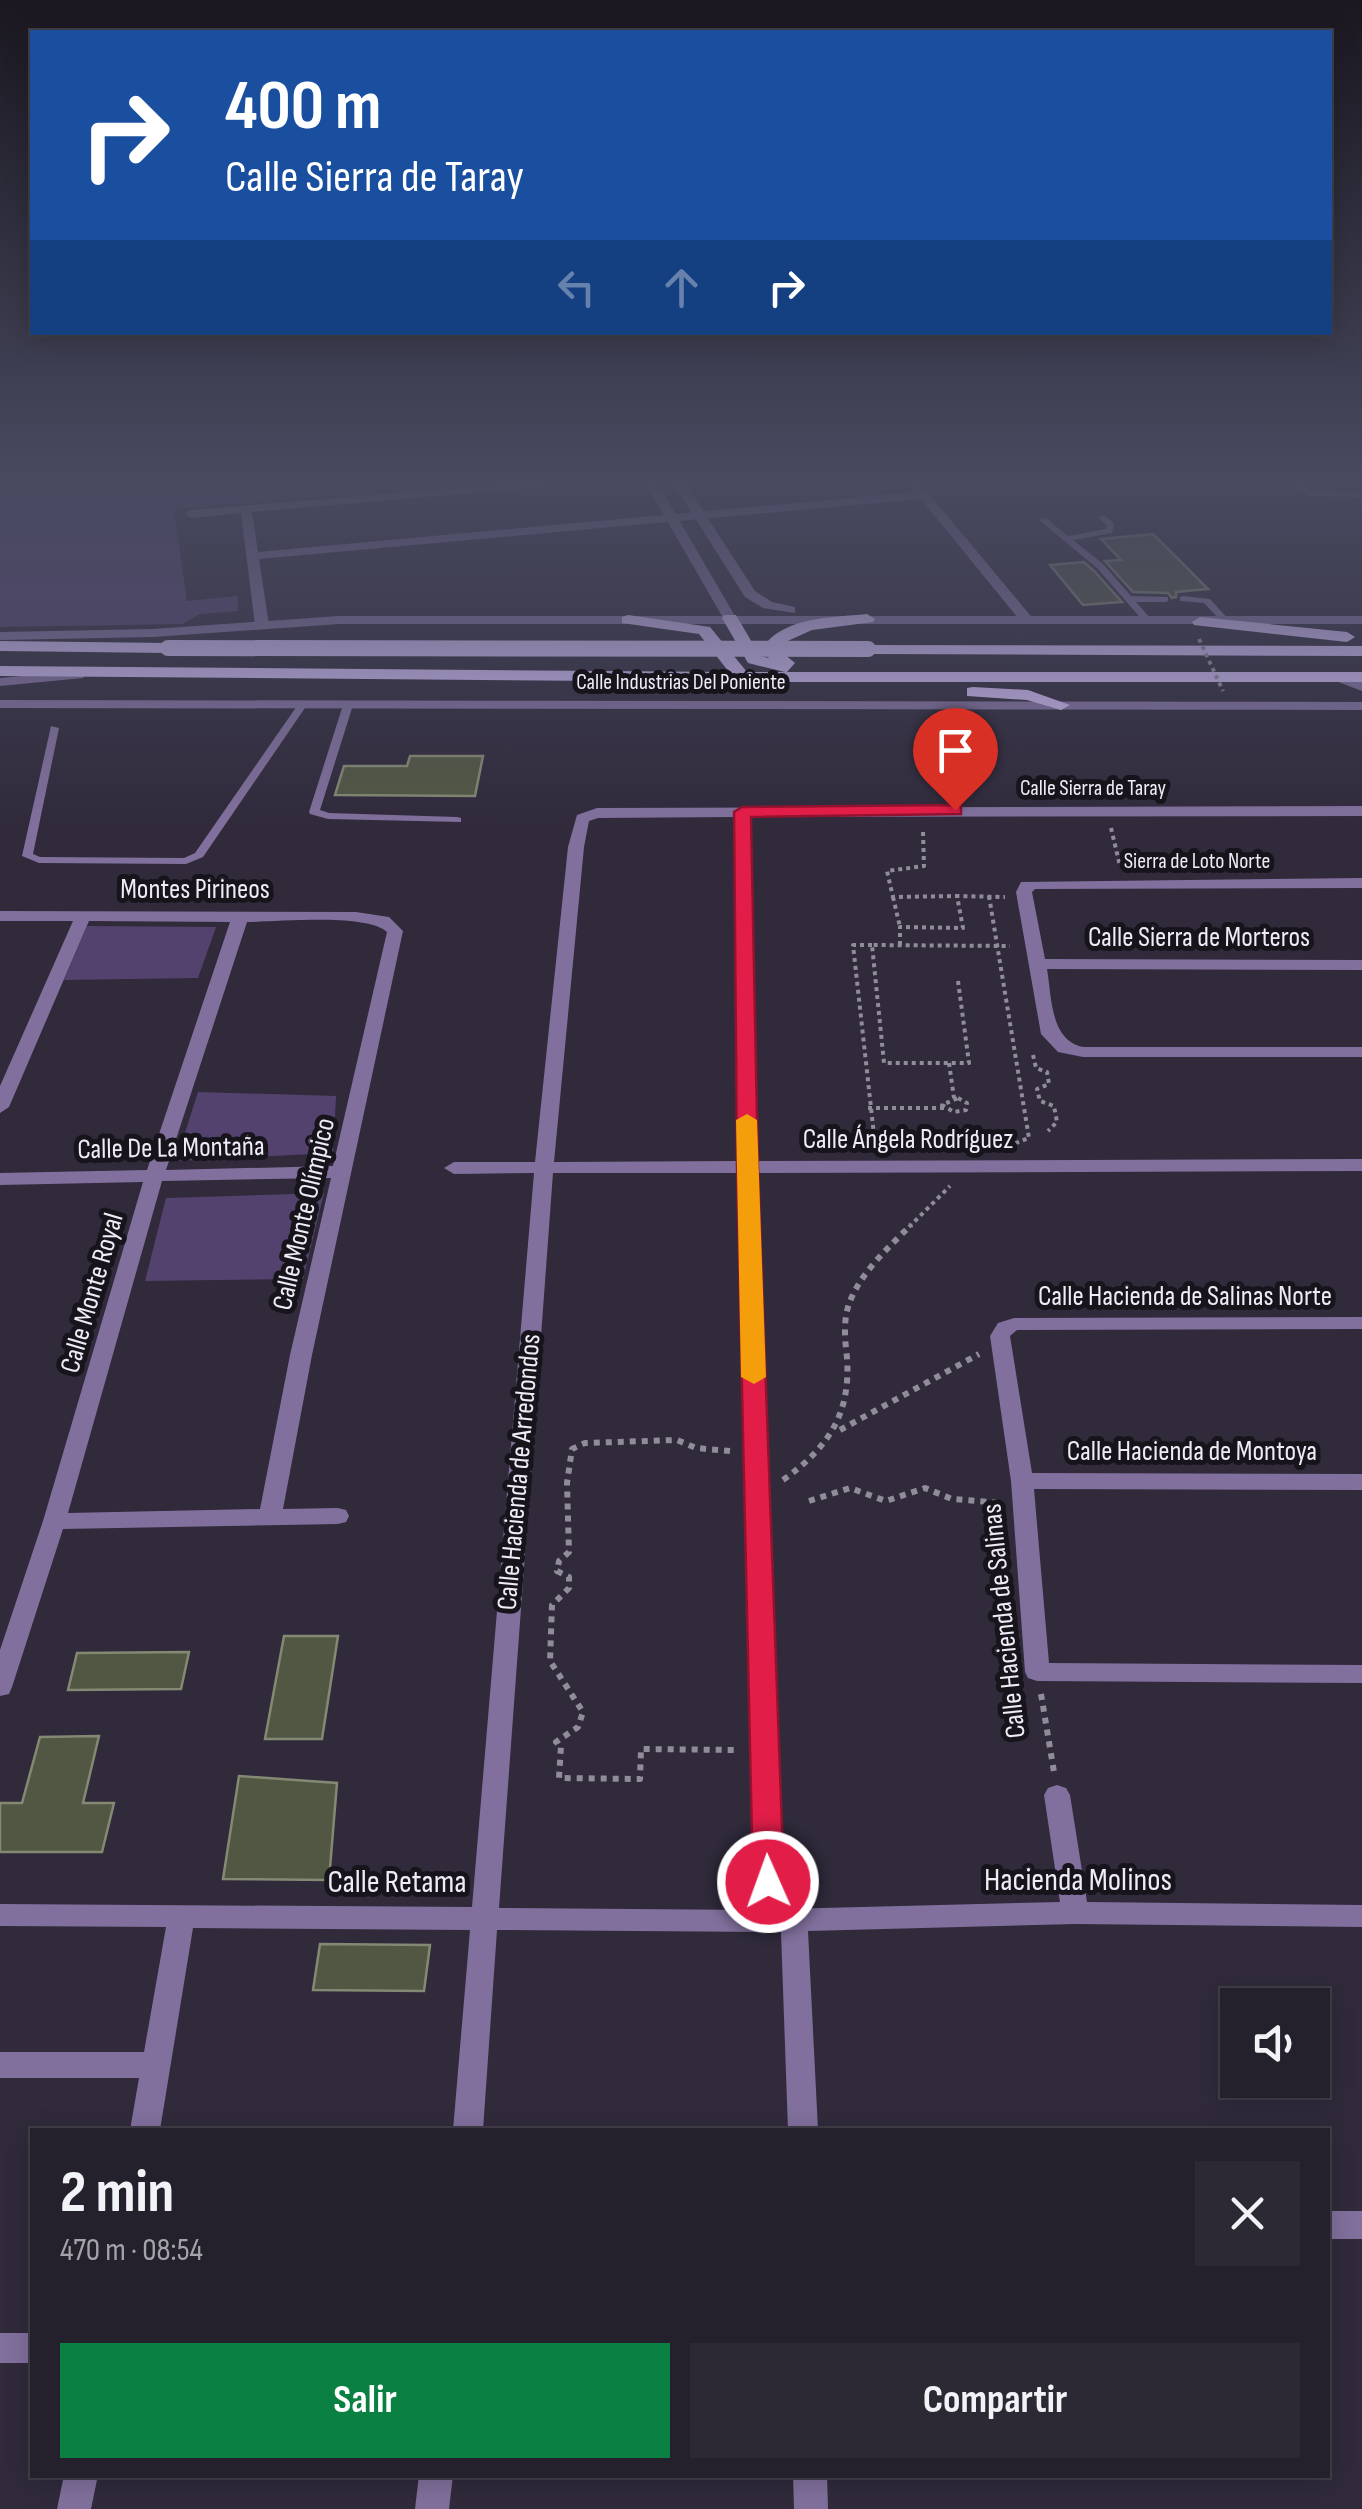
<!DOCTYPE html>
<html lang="es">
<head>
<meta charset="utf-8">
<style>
  body { margin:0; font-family:"Sofia Sans Condensed",sans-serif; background:#2c2834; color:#f1f3f6; height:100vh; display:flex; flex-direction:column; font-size:38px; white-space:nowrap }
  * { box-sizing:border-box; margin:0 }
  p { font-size:32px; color:#a3a3a9 }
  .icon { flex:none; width:55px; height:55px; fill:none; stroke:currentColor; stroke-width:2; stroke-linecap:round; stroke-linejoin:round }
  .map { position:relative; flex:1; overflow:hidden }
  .sheet { position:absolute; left:30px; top:2128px; width:1300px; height:350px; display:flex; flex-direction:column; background:#24202c; border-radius:0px; box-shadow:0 5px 25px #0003,0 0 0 2px #413e48 }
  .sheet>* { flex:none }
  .banner { position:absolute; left:30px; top:30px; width:1302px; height:305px; border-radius:0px; box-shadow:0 5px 25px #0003,0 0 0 2px #413e48; background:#1a4fa0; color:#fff; overflow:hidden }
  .tools { position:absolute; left:1220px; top:1988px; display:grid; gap:20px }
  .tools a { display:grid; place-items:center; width:110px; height:110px; border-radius:0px; background:#24202c; box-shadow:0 5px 25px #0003,0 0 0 2px #413e48; font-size:50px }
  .pin { position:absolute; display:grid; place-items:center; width:85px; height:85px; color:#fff; margin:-102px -42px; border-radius:50% 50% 50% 0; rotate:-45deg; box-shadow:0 0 10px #0007 }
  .pin .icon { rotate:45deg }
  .me { position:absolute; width:110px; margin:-55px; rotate:358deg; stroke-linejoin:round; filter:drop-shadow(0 0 8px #0008) }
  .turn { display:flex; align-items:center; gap:35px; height:210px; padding:0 30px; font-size:45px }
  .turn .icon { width:130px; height:130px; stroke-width:2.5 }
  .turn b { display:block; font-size:70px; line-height:85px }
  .lanes { display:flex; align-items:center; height:95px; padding:0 30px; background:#0003; justify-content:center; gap:50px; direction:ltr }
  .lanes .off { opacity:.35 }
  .round { display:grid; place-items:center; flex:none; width:105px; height:105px; border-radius:0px; background:#2c2834 }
  .headline { display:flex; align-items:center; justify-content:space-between; height:170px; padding:0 30px }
  h1 { font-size:60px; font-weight:700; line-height:75px }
  .cta { display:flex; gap:20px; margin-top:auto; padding:20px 30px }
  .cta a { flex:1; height:115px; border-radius:0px; background:#0b8043; color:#fff; font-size:40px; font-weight:700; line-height:115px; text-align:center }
  .cta a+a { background:#2c2834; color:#f1f3f6 }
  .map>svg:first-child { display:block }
  .green { fill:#54426e }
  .building { fill:#525743; stroke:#848973; stroke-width:2.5 }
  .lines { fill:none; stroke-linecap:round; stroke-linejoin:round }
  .path-far1 { stroke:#918c9a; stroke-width:4; stroke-dasharray:4 4; stroke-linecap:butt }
  .path { stroke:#918c9a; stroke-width:6; stroke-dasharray:6 6; stroke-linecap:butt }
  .service { fill:#81709d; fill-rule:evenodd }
  .minor { fill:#81709d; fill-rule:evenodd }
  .tertiary { fill:#81709d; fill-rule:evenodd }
  .primary { fill:#cebaf1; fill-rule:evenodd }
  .path-bridge { stroke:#918c9a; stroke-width:4; stroke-dasharray:4 4; stroke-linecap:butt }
  .primary-bridge { stroke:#cebaf1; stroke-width:16 }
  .route { fill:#e11d48; stroke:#92132f; stroke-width:2.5 }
  .slow { fill:#f59e0b }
  .labels { text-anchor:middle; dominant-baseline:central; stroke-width:10; stroke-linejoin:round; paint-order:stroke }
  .far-street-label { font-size:22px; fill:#efebf7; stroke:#17141c }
  .street-label { font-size:28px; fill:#efebf7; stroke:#17141c }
  .near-street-label { font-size:32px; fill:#efebf7; stroke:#17141c }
</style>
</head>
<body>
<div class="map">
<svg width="1362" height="2509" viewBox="0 0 1362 2509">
  <rect width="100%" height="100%" fill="#302a3b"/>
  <!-- green -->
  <g class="green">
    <polygon points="0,477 559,477 174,509 187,601 238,596 238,611 200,614 182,624 0,627"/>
    <polygon points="87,926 216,927 198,978 64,980"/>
    <polygon points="198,1092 336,1096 333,1153 176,1161"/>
    <polygon points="324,1193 303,1279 145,1281 166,1198"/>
  </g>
  <!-- building -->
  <g class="building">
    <polygon points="1153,534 1208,589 1176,592 1176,597 1172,598 1168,593 1133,592 1105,561 1121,560 1101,539"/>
    <polygon points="1084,562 1094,571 1122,602 1083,605 1050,565"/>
    <polygon points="410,756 483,756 475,796 335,795 344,766 407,766"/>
    <polygon points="284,1636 338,1636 322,1739 265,1739"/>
    <polygon points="189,1652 181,1689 68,1690 77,1653"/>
    <polygon points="99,1736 83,1803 114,1803 102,1852 0,1852 0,1803 22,1803 40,1737"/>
    <polygon points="239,1776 337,1783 329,1880 223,1879"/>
    <polygon points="320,1944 430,1945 424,1991 313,1990"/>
  </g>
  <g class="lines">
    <!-- path-far1 -->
    <g class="path-far1">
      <polyline points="1111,828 1120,866"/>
      <polyline points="923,832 924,866 887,871 893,897 957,896"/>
      <polyline points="989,896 1029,1138 1011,1145"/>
      <polyline points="893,897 900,927"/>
      <polyline points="872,945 853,945 875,1144"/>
      <polyline points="900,945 900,927 963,928 957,896 1005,897"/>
      <polyline points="958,981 969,1063 884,1063 872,945 1010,946"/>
      <polyline points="1033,1055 1036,1068 1047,1072 1049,1084 1037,1089 1040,1101 1054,1106 1057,1122 1048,1131"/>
      <polyline points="949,1063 954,1098"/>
      <polygon points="958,1098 967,1103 966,1110 954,1112 942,1105"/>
      <polyline points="868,1108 944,1108"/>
      <polyline points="909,1227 950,1186"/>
    </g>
    <!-- path -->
    <g class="path">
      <polyline points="840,1430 979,1354"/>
      <polyline points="730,1451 696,1448 677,1440 585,1443 572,1449 567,1483 569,1552 559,1561 557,1571 569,1577 569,1588 552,1605 550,1661 583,1712 578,1727 556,1742 561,1746 559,1778 640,1779 641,1749 737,1750"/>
      <path d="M783 1480C828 1448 851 1414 847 1358 845 1340 843 1321 849 1304 860 1273 889 1247 911 1225"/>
      <polyline points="809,1501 850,1488 886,1501 925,1488 952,1499 1001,1503"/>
      <polyline points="1041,1694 1054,1772"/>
    </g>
    <!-- service -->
    <g class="service">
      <polygon points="1287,477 1296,477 1314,492 1362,493 1362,497 1309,496"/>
      <polygon points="1100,516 1106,516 1114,524 1112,533 1073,540 1103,564 1131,596 1168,597 1168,601 1165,602 1136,602 1151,619 1151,623 1145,623 1097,568 1039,520 1046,518 1068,536 1106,529 1107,526 1099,518"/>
      <polygon points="1183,596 1210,599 1230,621 1223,623 1204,603 1180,601 1180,597"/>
      <polygon points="348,702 353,705 320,810 329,813 457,817 461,818 461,822 328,819 310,814 309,812 343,705"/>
      <polygon points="299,703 307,705 203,857 186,864 39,863 22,856 51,726 59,728 33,854 40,857 184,858 195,853"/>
    </g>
    <!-- minor -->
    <g class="minor">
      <polygon points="585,477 628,477 622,480 252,512 258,552 915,492 903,477 915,477 1034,620 1022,623 921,499 259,559 269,625 262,629 255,625 241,513 191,518 185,514 191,510"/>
      <polygon points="1333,674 1343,674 1362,682 1362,691 1333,680"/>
      <polygon points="0,700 1362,702 1362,710 0,708"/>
      <path d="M1362 806V816L750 817 756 1161 1362 1159V1171L757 1173 783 1909 1060 1902 1044 1795 1048 1788 1057 1785 1066 1788 1070 1795 1087 1902 1362 1905V1927L1075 1924 808 1931 818 2130H788L781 1932 497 1930 483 2130H453L470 1930 193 1928 160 2130H130L139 2078H0V2052H144L166 1927 0 1926V1904L472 1907 534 1173 454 1174 444 1168 454 1162H535L568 847 577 815 597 808ZM734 817 737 1161 554 1162 584 847 589 821 598 818ZM553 1173H738L756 1910 499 1908Z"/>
      <path d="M1362 878V888L1035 889 1032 892 1045 959 1362 960V970L1047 969C1052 998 1050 1040 1083 1047H1362V1057H1083L1058 1052 1041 1034 1016 892 1021 882Z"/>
      <path d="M0 911 356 912 389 917 403 931 312 1355 283 1509 338 1508 346 1510 349 1516 346 1522 338 1524 63 1529 12 1687 9 1694 0 1696V1650L43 1521 143 1182 0 1185V1173L147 1170 230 922 89 921 9 1107 0 1113V1086L73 921H0ZM247 922C278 922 366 913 387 932L333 1166 166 1170ZM331 1178 290 1355 260 1509 68 1513 162 1181Z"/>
      <polygon points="1362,1317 1362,1329 1017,1330 1010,1336 1032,1473 1362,1474 1362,1490 1034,1489 1049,1663 1362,1665 1362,1683 1037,1681 1028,1678 1025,1672 1011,1481 990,1336 998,1323 1014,1318"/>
      <rect x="1328" y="2211" width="34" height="28"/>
      <rect x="0" y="2333" width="32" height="30"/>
      <polygon points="64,2475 98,2475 91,2509 57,2509"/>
      <polygon points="419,2475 453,2475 449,2509 415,2509"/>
      <polygon points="793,2475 827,2475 828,2509 794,2509"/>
    </g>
    <!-- tertiary -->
    <g class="tertiary">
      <polygon points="642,477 654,477 735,616 1362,616 1362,624 339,624 153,637 0,640 0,632 153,629 339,616 722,616"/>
      <polygon points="669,477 681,477 755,591 772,602 795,607 795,613 763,608 745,597"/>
      <polygon points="78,671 85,675 83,678 0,686 0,678"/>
    </g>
    <!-- primary -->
    <g class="primary">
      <path d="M867 614 875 619 873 622 812 630 781 644 778 649 795 663 787 672H1362V682H755L758 686 749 691 737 682 0 676V666L729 672 699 634 622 623V617L628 615 710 627 747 672H785L748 663 722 618 724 615H736L760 656 769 658 761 650C782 616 831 618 867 614Z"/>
      <polygon points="1200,617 1347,632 1355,637 1347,642 1194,625 1192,622"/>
      <polygon points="0,641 168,643 176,648 168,653 0,651"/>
      <polygon points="862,645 1362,646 1362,656 868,654 860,649"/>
      <polygon points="973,687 1028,690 1070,705 1061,710 1027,700 967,696 967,688"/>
    </g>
    <!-- path-bridge -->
    <polyline class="path-bridge" points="1199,639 1223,691"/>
    <!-- primary-bridge -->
    <polyline class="primary-bridge" points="168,648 868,649"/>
  </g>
  <!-- sky -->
  <linearGradient id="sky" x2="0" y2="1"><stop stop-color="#1a1720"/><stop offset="0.58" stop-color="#484a60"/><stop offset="1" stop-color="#484a60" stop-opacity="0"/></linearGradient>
  <rect width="1362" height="828" fill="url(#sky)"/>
  <!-- route -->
  <polygon class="route" points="955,805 961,806 961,814 751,817 758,1167 784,1882 779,1890 768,1894 758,1890 753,1882 737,1167 734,812 742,807"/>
  <!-- slow -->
  <polygon class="slow" points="747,1114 757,1120 766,1377 754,1384 741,1377 736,1120"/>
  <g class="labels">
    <!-- far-street labels -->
    <g class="far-street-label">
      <text x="681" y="682">Calle Industrias Del Poniente</text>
      <text x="1093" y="788">Calle Sierra de Taray</text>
      <text x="1197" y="861">Sierra de Loto Norte</text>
    </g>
    <!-- street labels -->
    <g class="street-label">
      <text x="195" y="889">Montes Pirineos</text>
      <text x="1199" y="937">Calle Sierra de Morteros</text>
      <text x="908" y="1139">Calle Ángela Rodríguez</text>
      <text transform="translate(171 1148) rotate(-1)">Calle De La Montaña</text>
      <text transform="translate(304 1214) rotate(-77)">Calle Monte Olímpico</text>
      <text transform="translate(92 1293) rotate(-74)">Calle Monte Royal</text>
      <text x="1185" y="1296">Calle Hacienda de Salinas Norte</text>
      <text x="1192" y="1451">Calle Hacienda de Montoya</text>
      <text transform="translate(519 1472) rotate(-85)">Calle Hacienda de Arredondos</text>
      <text transform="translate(1004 1621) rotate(-96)">Calle Hacienda de Salinas</text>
    </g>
    <!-- near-street labels -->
    <g class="near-street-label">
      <text x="1078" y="1880">Hacienda Molinos</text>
      <text x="397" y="1882">Calle Retama</text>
    </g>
  </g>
</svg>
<div class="tools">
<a><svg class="icon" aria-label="sound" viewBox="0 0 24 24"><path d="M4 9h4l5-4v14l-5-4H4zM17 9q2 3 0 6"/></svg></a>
</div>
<div class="pin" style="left:955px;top:810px;background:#d93025"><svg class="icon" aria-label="arrive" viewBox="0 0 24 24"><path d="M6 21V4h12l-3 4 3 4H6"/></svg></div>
<svg class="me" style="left:768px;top:1882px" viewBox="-20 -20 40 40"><circle r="17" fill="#e11d48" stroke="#fff" stroke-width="3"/><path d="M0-11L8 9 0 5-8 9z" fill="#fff"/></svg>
<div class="banner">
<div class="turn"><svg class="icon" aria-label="right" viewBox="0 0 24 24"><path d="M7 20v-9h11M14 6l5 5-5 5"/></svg><div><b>400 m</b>Calle Sierra de Taray</div></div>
<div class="lanes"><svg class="icon off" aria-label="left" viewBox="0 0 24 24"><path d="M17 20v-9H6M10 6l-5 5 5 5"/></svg><svg class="icon off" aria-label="ahead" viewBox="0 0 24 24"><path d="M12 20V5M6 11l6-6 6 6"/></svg><svg class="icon" aria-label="right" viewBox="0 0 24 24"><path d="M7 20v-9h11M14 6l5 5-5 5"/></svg></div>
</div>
<section class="sheet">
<div class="headline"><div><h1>2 min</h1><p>470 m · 08:54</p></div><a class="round"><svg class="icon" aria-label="close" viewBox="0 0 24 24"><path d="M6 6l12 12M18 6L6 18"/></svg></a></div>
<div class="cta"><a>Salir</a><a>Compartir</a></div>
</section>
</div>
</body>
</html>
